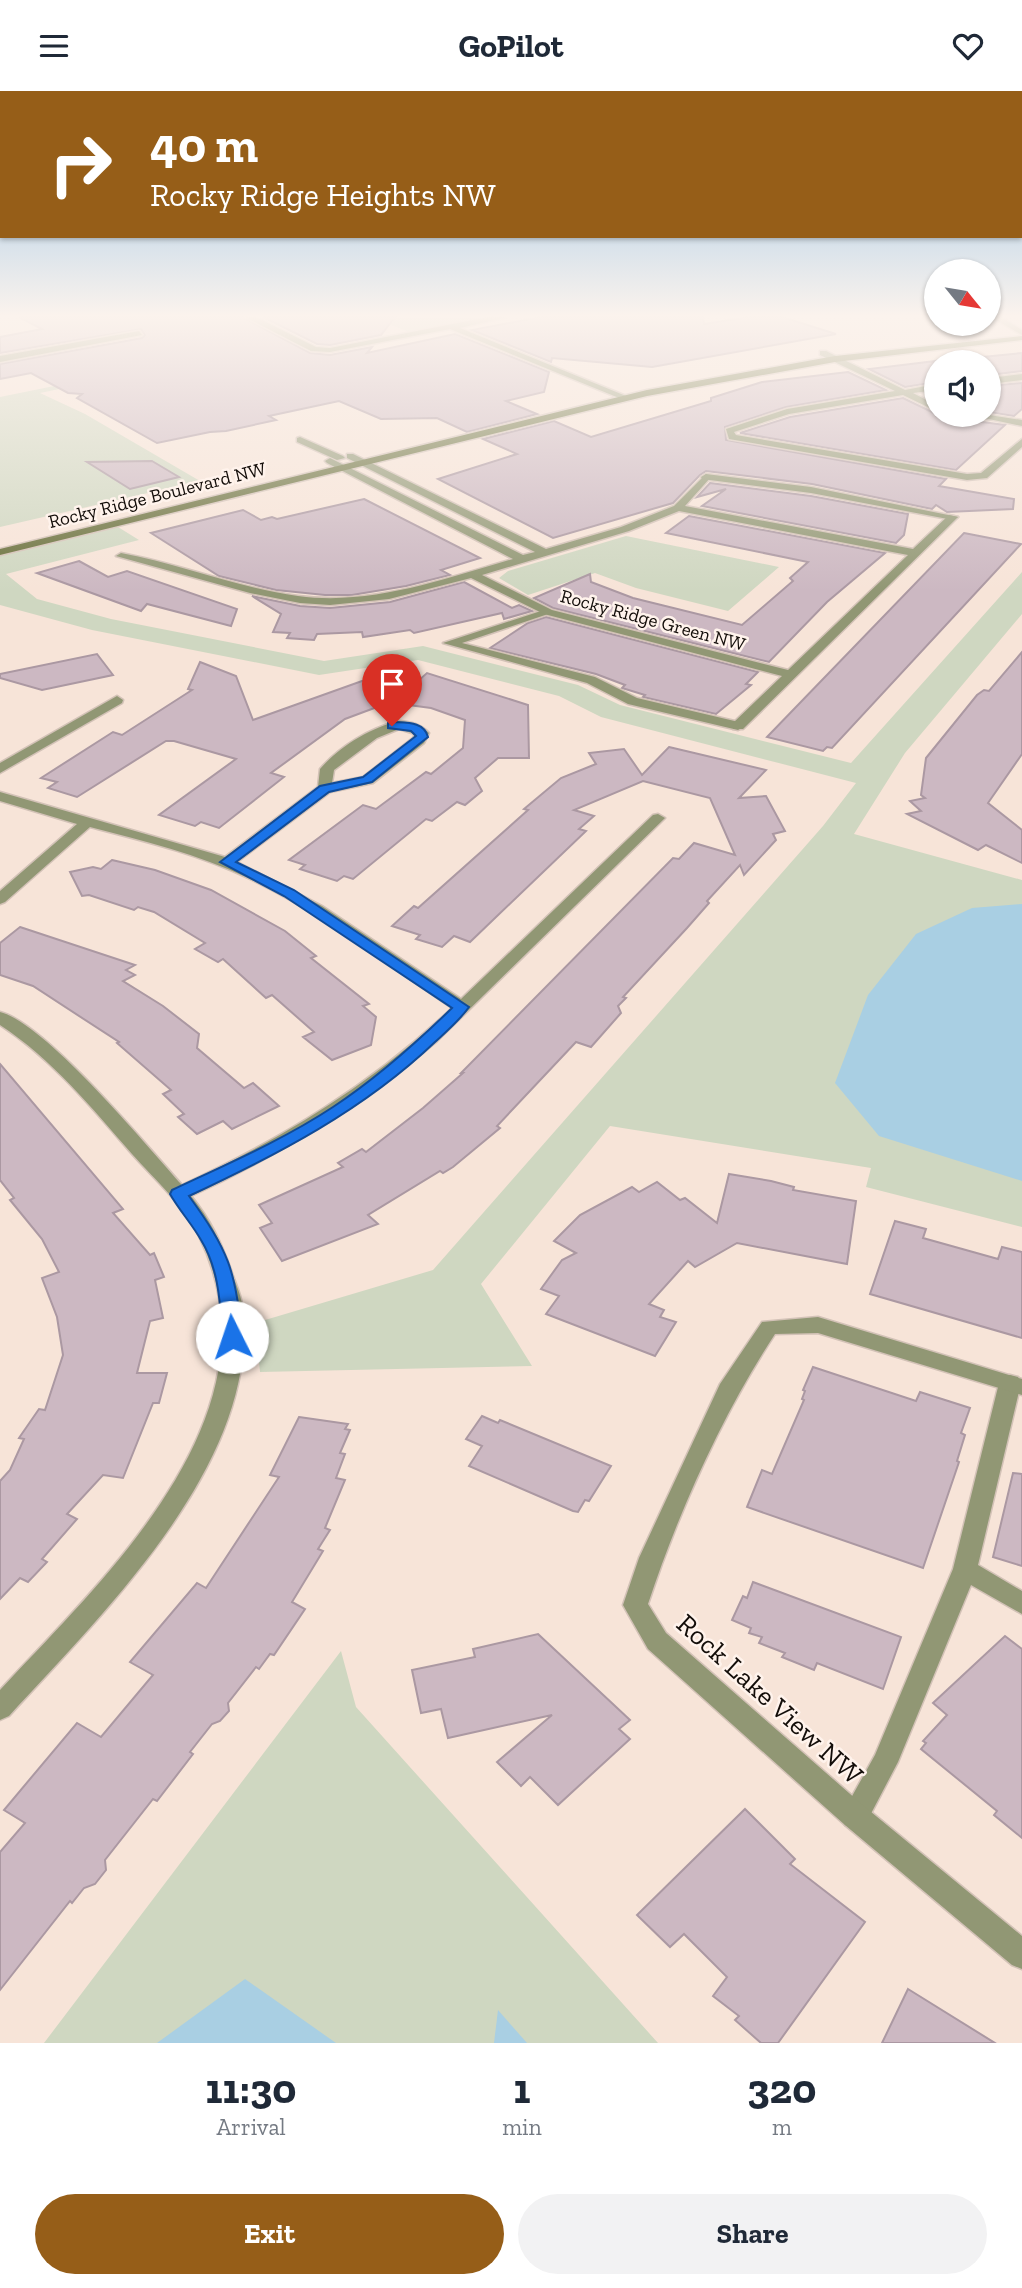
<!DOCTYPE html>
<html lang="en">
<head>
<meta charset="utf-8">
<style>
  body { margin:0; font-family:"Zilla Slab",serif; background:#f2f2f3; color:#1f2937; height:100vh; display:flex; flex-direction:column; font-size:26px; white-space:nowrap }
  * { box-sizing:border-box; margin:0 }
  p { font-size:23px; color:#747a83 }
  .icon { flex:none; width:38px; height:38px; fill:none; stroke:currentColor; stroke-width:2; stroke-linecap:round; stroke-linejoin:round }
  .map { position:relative; height:1952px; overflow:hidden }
  .drawer { display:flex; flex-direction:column; background:#fff; flex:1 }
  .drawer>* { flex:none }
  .hud { position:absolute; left:0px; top:0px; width:1022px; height:147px; box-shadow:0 2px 5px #0004; background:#965e18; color:#fff; overflow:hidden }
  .needle { width:46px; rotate:120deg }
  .tools { position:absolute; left:924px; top:168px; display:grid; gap:14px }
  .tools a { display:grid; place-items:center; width:77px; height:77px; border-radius:50%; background:#fff; box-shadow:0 2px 5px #0004; font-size:35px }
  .pin { position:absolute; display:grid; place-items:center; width:60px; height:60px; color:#fff; margin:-72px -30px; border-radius:50% 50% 50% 0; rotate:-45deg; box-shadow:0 0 7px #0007 }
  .pin .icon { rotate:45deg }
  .me { position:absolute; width:77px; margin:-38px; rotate:356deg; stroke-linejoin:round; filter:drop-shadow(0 0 5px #0008) }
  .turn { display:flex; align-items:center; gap:24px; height:147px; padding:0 35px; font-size:32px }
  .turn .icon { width:91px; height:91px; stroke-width:2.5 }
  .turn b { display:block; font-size:49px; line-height:60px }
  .eta { display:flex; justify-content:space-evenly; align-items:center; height:119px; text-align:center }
  .eta b { font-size:42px; font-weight:800; line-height:49px }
  .button { display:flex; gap:14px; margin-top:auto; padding:14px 35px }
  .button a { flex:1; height:80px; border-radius:42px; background:#965e18; color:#fff; font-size:28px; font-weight:800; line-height:80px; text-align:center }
  .button a+a { background:#f2f2f3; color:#1f2937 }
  header { display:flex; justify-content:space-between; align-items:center; height:91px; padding:0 35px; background:#fff; font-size:32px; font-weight:800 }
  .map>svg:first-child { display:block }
  .green { fill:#cfd7c1 }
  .water { fill:#a9cfe3 }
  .building { fill:#ccb8c2; stroke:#ab98a2; stroke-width:2 }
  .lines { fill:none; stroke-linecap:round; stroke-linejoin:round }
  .lane-casing { stroke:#d3c2b7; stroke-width:3 }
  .street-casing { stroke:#d3c2b7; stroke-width:3 }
  .secondary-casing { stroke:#d3c2b7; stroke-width:3 }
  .lane { fill:#919774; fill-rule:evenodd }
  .street { fill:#919774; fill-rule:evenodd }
  .secondary { fill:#686f3b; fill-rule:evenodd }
  .route { fill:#1a73e8; stroke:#114b97; stroke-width:2 }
  .labels { text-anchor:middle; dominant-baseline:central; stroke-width:5; stroke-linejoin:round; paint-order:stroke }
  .far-street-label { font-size:19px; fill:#130d09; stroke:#fff3ec }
  .near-street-label { font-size:28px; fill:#130d09; stroke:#fff3ec }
</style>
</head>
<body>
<header><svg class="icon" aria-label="menu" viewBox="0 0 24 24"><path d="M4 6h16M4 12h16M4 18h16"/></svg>GoPilot<svg class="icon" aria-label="heart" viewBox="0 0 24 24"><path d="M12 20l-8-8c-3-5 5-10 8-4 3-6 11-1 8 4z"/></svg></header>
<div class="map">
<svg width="1022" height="1952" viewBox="0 0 1022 1952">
  <rect width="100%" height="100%" fill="#f7e4d8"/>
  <!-- green -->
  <g class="green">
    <polygon points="371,226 480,226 409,241"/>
    <polygon points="217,262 222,264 40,302 85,323 200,390 0,436 0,306"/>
    <polygon points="118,436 139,449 6,483 37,508 111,528 324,570 423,555 578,594 620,614 851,672 1022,481 1022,523 905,662 854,743 1022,789 1022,1136 866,1096 871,1077 610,1035 481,1193 532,1275 260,1281 255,1232 433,1179 823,735 856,692 601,626 559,605 418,569 319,584 92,539 0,514 0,465"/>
    <polygon points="626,445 779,476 728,520 636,497 595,482 528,504 499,487 508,480"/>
    <polygon points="341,1560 356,1616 658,1952 44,1952"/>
  </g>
  <!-- water -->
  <g class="water">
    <polygon points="1022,813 1022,1090 879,1045 835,992 868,904 916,843 972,817"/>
    <polygon points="245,1888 336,1952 157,1952"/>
    <polygon points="498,1919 527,1952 494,1952"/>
  </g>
  <!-- building -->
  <g class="building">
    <polygon points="19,226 242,226 310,262 330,264 372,256 367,262 455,243 549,281 544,301 506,310 537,323 467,341 437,327 381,328 339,310 269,325 276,329 226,340 210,341 157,352 77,307 82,303 68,302 31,282 0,288 0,273 142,247 145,244 141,238 0,262 0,246 42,238"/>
    <polygon points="263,226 395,226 381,244 330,254 317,253"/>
    <polygon points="541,226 703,226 704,233 749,226 782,226 836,243 652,276 552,267 551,271 472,239"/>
    <polygon points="1022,262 1022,280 989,284 989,271 956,271 951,269"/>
    <polygon points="936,270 936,291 905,296 869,278"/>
    <polygon points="848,281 886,299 786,316 725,336 726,349 946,388 939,395 1014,408 1013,418 947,421 936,414 932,418 812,393 706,380 700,384 673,412 553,447 438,388 517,363 483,348 554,330 591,346 711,310 711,307 762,291"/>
    <polygon points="1022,292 1022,318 1014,325 989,321 989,295"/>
    <polygon points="903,307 936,323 936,325 1005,334 956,379 740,342 790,326"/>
    <polygon points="152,370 179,386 130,398 87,371"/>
    <polygon points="710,392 811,405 908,423 904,444 896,452 702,415 726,398 697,406"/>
    <polygon points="364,408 480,467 441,479 450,484 406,495 352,504 325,504 276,499 219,485 151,442 243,419 261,429 272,426 277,428"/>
    <polygon points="689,425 885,462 827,511 769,571 553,517 534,507 590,483 591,491 633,507 742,534 793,490 790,487 808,471 666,442"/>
    <polygon points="964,442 1021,453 832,657 827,656 823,660 767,646"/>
    <polygon points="79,470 108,486 127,480 237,518 231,535 147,513 141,520 37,482"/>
    <polygon points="464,491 512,517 519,514 532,520 504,528 502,522 414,542 410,539 363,546 362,541 317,543 314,549 287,547 290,542 273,541 281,523 252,505 300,515 330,517 390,511"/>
    <polygon points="546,526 758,581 746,593 751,594 716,623 643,606 645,604 622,597 625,594 596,583 490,557 528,532"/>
    <polygon points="1022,561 1022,663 988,712 1022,739 1022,772 986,754 978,759 907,723 921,720 910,710 925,707 921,704 926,667 977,604 984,599 989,600"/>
    <polygon points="97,563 113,584 42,599 0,587 0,583"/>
    <polygon points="200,571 236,585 253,629 362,590 390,587 400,606 427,582 528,614 529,667 498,667 475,687 482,700 465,714 457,711 432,730 426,728 353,788 344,785 337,790 300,778 305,774 289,769 363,714 376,718 426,681 431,683 463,657 465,629 431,617 401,613 377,616 345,628 271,682 284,686 219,737 201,731 195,735 159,724 236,668 174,650 166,650 77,706 48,697 57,691 41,687 113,641 122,644 192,599 188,598"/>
    <polygon points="669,656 766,679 739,707 766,705 785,740 773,743 776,749 744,784 740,774 707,810 709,812 687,837 623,906 626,907 618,915 621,922 591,956 576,951 497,1035 500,1037 453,1076 443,1082 440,1080 368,1124 378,1133 282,1170 260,1137 272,1132 259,1114 343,1076 338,1072 362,1058 366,1061 423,1017 463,982 461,982 673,767 679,768 694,752 735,764 710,707 643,690 574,719 594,725 579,738 586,740 470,851 454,845 442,856 416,848 420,844 392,835 414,815 418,817 528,719 524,718 561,687 596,673 589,662 624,658 642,684"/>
    <polygon points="112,769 155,779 211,799 285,840 316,865 311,867 369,913 363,915 376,926 371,954 332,969 303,946 314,941 272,904 266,907 223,868 218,871 195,858 205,852 154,821 138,816 134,819 89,804 82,805 70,781 93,776 101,778"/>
    <polygon points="20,836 135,874 126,879 135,884 123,890 163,915 199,943 197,957 244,997 253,992 279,1015 232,1038 223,1030 197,1043 178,1026 184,1023 163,1003 171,999 117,952 119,951 33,895 0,884 0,852"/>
    <polygon points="0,973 123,1118 113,1122 150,1164 154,1162 164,1186 155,1189 163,1227 150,1230 137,1282 167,1282 159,1312 153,1312 123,1387 103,1384 67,1423 77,1428 42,1468 47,1471 28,1491 20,1487 0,1508 0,1390 10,1379 24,1348 19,1347 39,1318 45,1319 63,1264 57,1226 42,1187 59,1181 42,1148 10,1109 14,1107 0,1089"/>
    <polygon points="729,1083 771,1090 794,1096 793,1099 856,1110 847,1173 737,1152 695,1176 688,1170 649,1213 664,1219 660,1226 676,1231 655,1265 546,1223 559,1205 541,1198 562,1169 576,1162 554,1150 580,1124 632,1096 639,1101 657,1091 680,1109 685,1107 717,1132"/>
    <polygon points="895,1130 926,1138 923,1147 998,1168 1002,1156 1022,1161 1022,1247 870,1203"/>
    <polygon points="813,1276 916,1310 920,1301 970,1317 961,1342 965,1344 957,1370 959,1371 923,1477 747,1416 762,1379 772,1383 804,1309 802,1308 805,1300 803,1299"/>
    <polygon points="482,1325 498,1332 500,1329 611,1375 589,1410 585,1409 578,1421 573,1420 469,1375 482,1355 466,1348"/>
    <polygon points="299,1326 348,1333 345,1338 350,1339 340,1362 345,1363 336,1387 345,1389 325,1437 330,1439 318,1458 323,1460 292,1511 305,1518 274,1564 270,1563 259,1578 256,1576 228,1612 229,1620 220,1630 212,1633 190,1661 193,1663 157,1710 153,1708 105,1769 106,1779 95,1793 84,1797 72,1812 70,1810 0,1899 0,1761 25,1732 4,1719 77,1632 101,1646 153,1584 130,1571 197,1492 206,1497 279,1386 270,1384"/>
    <polygon points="1013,1382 1022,1383 1022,1475 993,1466"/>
    <polygon points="753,1491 901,1546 883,1598 817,1572 814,1579 782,1566 785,1562 759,1552 762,1546 749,1542 751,1537 732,1529 743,1505 747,1507"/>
    <polygon points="538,1543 630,1629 619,1638 630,1648 558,1714 530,1686 521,1695 497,1671 552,1624 448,1647 441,1618 421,1622 412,1579 475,1566 473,1558"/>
    <polygon points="1005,1545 1022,1558 1022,1747 994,1724 997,1720 921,1658 926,1652 923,1650 947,1624 933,1612"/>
    <polygon points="745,1718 795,1768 790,1773 865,1831 778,1952 761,1952 735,1929 739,1925 713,1905 727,1886 684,1843 670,1856 637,1824"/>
    <polygon points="908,1898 995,1952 882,1952"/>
  </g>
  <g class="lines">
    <!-- lane casing -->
    <g class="lane-casing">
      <g id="lane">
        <polygon points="706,383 811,396 958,426 953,429 811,402 702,388 701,386"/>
        <polygon points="544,519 554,521 462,552 595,586 637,607 743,632 745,635 738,639 628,613 587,592 443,552"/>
        <polygon points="1010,1284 1018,1286 1021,1292 978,1474 1022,1500 1022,1523 971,1494 898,1671 865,1734 855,1738 845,1734 841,1725 875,1664 953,1478 999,1292 1002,1286"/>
      </g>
    </g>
    <!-- street casing -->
    <g class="street-casing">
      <g id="street">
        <polygon points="245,226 256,226 316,256 330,257 488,226 507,226 460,237 631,307 624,309 450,238 330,261 311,260"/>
        <polygon points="991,226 1001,226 1022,239 1022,244"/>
        <polygon points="139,240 142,244 0,271 0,265"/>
        <polygon points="820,260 826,260 905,299 936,293 936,299 913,302 936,314 936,320 903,304 789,323 734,341 736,344 967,383 981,382 1022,348 1022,356 987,387 967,389 729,348 726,338 787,318 895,300 820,264"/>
        <polygon points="1022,283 1022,289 989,293 989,287"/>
        <polygon points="970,324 989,324 1022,329 1022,335"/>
        <polygon points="300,346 343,365 345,367 337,369 297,351 297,347"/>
        <path d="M347 363H353L546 458 621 436 674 415 706 383 711 386 685 415 913 458 949 424 958 426 743 638H733V632L782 585 544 523 471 487 389 508 330 514 300 512 250 502 116 465 121 462C181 473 238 497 298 505 371 515 444 488 513 468L327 372 325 370 330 367 523 464 535 461 347 367ZM679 420 908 464 788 579 552 519 482 484 629 440Z"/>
        <polygon points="117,605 123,609 122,612 0,682 0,672"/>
        <path d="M399 630C411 631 420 633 429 642L424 652 373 692 330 701 237 771 322 815 461 908 653 724 658 723 665 727 437 950C362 1014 281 1063 191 1105 210 1128 221 1151 231 1179 234 1190 241 1202 242 1214 263 1368 104 1521 9 1625L0 1629V1599C108 1483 285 1320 199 1145 184 1114 155 1089 132 1063 92 1017 52 968 0 934V921C45 932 147 1055 182 1094 282 1048 372 993 452 917 385 872 321 821 248 787 198 763 144 750 90 736L5 811 0 813V800L77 733 0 710V701L225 766 318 696 320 678C340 655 370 637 399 630ZM399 638 415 643 413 647 363 686 332 692 334 679 377 647Z"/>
        <path d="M818 1226 1022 1288V1304L818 1242 775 1243C722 1324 678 1422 648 1513L666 1542 865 1716 1022 1845V1878L1012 1874 845 1734 648 1558 623 1514 639 1467 720 1293 762 1231Z"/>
      </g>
    </g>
    <!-- secondary casing -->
    <g class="secondary-casing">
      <polygon id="secondary" points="1022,245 1022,249 835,271 647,305 0,464 0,458 647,299 835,265"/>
    </g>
    <!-- lane -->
    <use href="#lane" class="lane"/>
    <!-- street -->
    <use href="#street" class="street"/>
    <!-- secondary -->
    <use href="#secondary" class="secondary"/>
  </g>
  <!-- sky -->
  <linearGradient id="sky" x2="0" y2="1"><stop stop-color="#8fbfe6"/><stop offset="0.45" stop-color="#fbf3ed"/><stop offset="1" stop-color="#fbf3ed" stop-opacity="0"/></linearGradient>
  <rect width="1022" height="500" fill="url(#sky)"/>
  <!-- route -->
  <path class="route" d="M392 631C406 632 424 630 428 646L372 691 329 701 236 771 294 799 469 916C460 929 447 940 435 951 364 1019 277 1064 189 1105 228 1159 236 1179 242 1246L239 1251H226L223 1246C220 1213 219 1178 201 1149 192 1133 179 1119 170 1103L172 1099C227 1073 283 1049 333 1016 377 987 415 953 452 917L284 805 220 771 320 695 363 686 416 645 411 640 388 637V632Z"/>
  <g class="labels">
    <!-- far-street labels -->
    <g class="far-street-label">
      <text transform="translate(157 404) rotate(-14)">Rocky Ridge Boulevard NW</text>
      <text transform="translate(653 529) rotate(15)">Rocky Ridge Green NW</text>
    </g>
    <!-- near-street labels -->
    <g class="near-street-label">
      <text transform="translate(770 1608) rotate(42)">Rock Lake View NW</text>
    </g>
  </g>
</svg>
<div class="tools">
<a><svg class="needle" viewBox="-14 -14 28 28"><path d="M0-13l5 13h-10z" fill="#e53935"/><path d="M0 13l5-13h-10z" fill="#747a83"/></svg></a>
<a><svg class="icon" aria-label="sound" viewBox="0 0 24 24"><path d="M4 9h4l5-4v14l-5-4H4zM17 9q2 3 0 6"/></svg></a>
</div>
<div class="pin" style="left:392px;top:635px;background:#d93025"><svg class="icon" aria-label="arrive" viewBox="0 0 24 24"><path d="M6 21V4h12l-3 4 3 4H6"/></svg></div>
<svg class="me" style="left:232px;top:1246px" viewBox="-20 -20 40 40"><circle r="19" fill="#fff"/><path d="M0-13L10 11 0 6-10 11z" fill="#1a73e8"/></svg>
<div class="hud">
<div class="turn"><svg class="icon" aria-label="right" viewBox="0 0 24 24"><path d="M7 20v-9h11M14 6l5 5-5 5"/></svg><div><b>40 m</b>Rocky Ridge Heights NW</div></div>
</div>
</div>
<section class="drawer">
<div class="eta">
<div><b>11:30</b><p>Arrival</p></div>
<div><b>1</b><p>min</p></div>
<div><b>320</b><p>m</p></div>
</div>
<div class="button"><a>Exit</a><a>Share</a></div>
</section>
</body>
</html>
